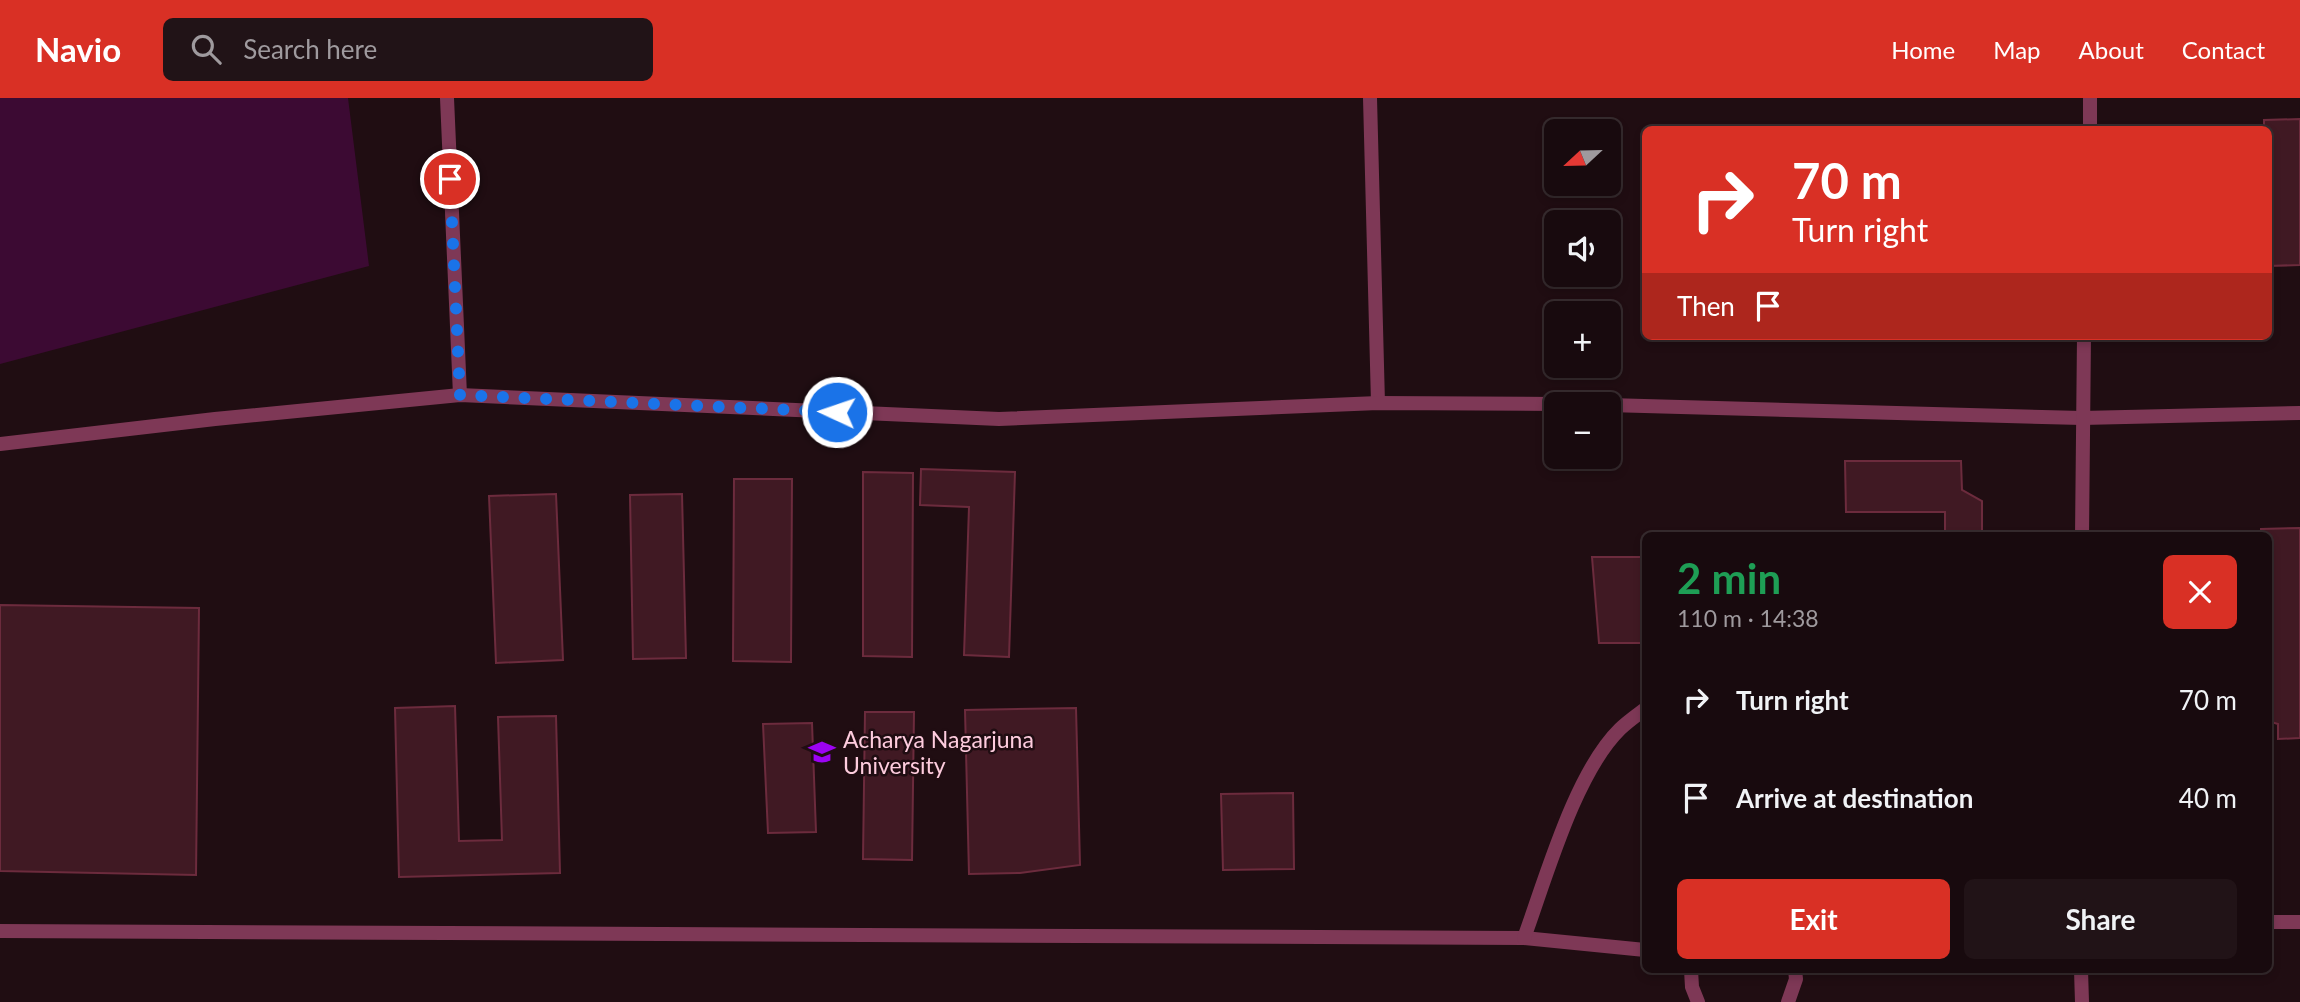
<!DOCTYPE html>
<html lang="en">
<head>
<meta charset="utf-8">
<style>
  body { margin:0; font-family:Lato,sans-serif; background:#211317; color:#f1f3f6; height:100vh; display:flex; flex-direction:column; font-size:26px; white-space:nowrap }
  * { box-sizing:border-box; margin:0 }
  p { font-size:23px; color:#9f9a9e }
  .icon { flex:none; width:38px; height:38px; fill:none; stroke:currentColor; stroke-width:2; stroke-linecap:round; stroke-linejoin:round }
  .map { position:relative; flex:1; overflow:hidden }
  .side { position:absolute; left:1642px; top:434px; width:630px; height:441px; display:flex; flex-direction:column; background:#180a0e; border-radius:10px; box-shadow:0 4px 10px #0003,0 0 0 2px #362b2e }
  .side>* { flex:none }
  .banner { position:absolute; left:1642px; top:28px; width:630px; height:214px; border-radius:10px; box-shadow:0 4px 10px #0003,0 0 0 2px #362b2e; background:#d93025; color:#fff; overflow:hidden }
  .needle { width:46px; rotate:248deg }
  .buttons { position:absolute; left:1544px; top:21px; display:grid; gap:14px }
  .buttons a { display:grid; place-items:center; width:77px; height:77px; border-radius:10px; background:#180a0e; box-shadow:0 4px 10px #0003,0 0 0 2px #362b2e; font-size:35px }
  .pin { position:absolute; display:grid; place-items:center; width:60px; height:60px; color:#fff; margin:-30px; border:4px solid #fff; border-radius:50%; box-shadow:0 2px 7px #0007 }
  .me { position:absolute; width:77px; margin:-38px; rotate:273deg; stroke-linejoin:round; filter:drop-shadow(0 0 5px #0008) }
  .turn { display:flex; align-items:center; gap:24px; height:147px; padding:0 35px; font-size:32px }
  .turn .icon { width:91px; height:91px; stroke-width:2.5 }
  .turn b { display:block; font-size:49px; line-height:60px }
  .then { display:flex; align-items:center; height:66px; padding:0 35px; background:#0003; gap:14px; font-size:26px }
  .round { display:grid; place-items:center; flex:none; width:74px; height:74px; border-radius:10px; background:#211317 }
  .summary { display:flex; align-items:center; justify-content:space-between; height:119px; padding:0 35px }
  h1 { font-size:42px; font-weight:700; line-height:52px; color:#1e9e55 }
  .button { display:flex; gap:14px; margin-top:auto; padding:14px 35px }
  .button a { flex:1; height:80px; border-radius:10px; background:#d93025; color:#fff; font-size:28px; font-weight:700; line-height:80px; text-align:center }
  .button a+a { background:#211317; color:#f1f3f6 }
  ul { padding:0; list-style:none }
  li { display:flex; align-items:center; gap:21px; height:98px; padding:0 35px }
  li div { flex:1 }
  li b { display:block; font-size:26px }
  li em { font-style:normal }
  header { display:flex; align-items:center; gap:42px; box-sizing:border-box; height:98px; padding:0 35px; background:#d93025; color:#fff }
  header strong { font-size:33px }
  nav { display:flex; gap:38px; margin-inline-start:auto; font-size:24px }
  .search { width:490px; height:63px; background:#211317; display:flex; align-items:center; gap:18px; box-sizing:border-box; padding:0 24px; border-radius:10px; color:#9f9a9e; font-size:26px }
  .map>svg:first-child { display:block }
  .water { fill:#3c0a33 }
  .building { fill:#401923; stroke:#6c2b3d; stroke-width:2 }
  .lines { fill:none; stroke-linecap:round; stroke-linejoin:round }
  .service { stroke:#7e3856; stroke-width:14 }
  .route { stroke:#1a73e8; stroke-width:12; stroke-dasharray:0 21.6 }
  .labels { text-anchor:middle; dominant-baseline:central; stroke-width:5; stroke-linejoin:round; paint-order:stroke }
  .poi-label { font-size:23px; fill:#feccde; stroke:#200d12; text-anchor:start }
</style>
</head>
<body>
<header>
<strong>Navio</strong>
<div class="search"><svg class="icon" aria-label="search" viewBox="0 0 24 24"><circle cx="10" cy="10" r="6"/><path d="M15 15l6 6"/></svg>Search here</div>
<nav><a>Home</a><a>Map</a><a>About</a><a>Contact</a></nav>
</header>
<div class="map">
<svg width="2300" height="904" viewBox="0 0 2300 904">
  <rect width="100%" height="100%" fill="#200d12"/>
  <!-- water -->
  <polygon class="water" points="0,0 348,0 369,168 0,266"/>
  <!-- building -->
  <g class="building">
    <polygon points="2300,21 2300,167 2268,168 2268,32 2264,32 2264,22"/>
    <polygon points="1845,363 1961,363 1962,392 1982,403 1982,438 1945,438 1945,414 1846,414"/>
    <polygon points="921,371 1015,374 1009,559 964,557 969,409 920,407"/>
    <polygon points="863,374 913,375 912,559 863,558"/>
    <polygon points="734,381 792,381 791,564 733,563"/>
    <polygon points="556,396 563,562 496,565 489,398"/>
    <polygon points="682,396 686,560 633,561 630,397"/>
    <polygon points="2300,430 2300,640 2278,641 2278,626 2268,623 2268,438 2261,438 2261,431"/>
    <polygon points="1592,459 1645,459 1645,545 1599,545"/>
    <polygon points="0,507 199,510 196,777 0,773"/>
    <polygon points="455,608 459,743 502,742 498,619 556,618 560,775 399,779 395,610"/>
    <polygon points="1076,610 1080,767 1020,775 969,776 965,612"/>
    <polygon points="865,614 914,614 912,762 863,761"/>
    <polygon points="812,625 816,734 768,735 763,626"/>
    <polygon points="1293,695 1294,771 1223,772 1221,696"/>
  </g>
  <g class="lines">
    <!-- service -->
    <g class="service">
      <polyline points="447,0 460,297"/>
      <polyline points="1370,0 1378,305"/>
      <polyline points="2090,32 2090,0"/>
      <polyline points="1608,307 2082,320 2300,315"/>
      <polyline points="0,346 215,321 460,297 999,321 1378,305 1556,306"/>
      <polyline points="2082,438 2084,238"/>
      <polyline points="2268,824 2300,824"/>
      <polyline points="0,833 1524,840 1645,852"/>
      <path d="M1524 840C1546 780 1575 675 1620 631 1627 624 1637 617 1645 611"/>
      <polyline points="1691,872 1692,889 1698,904"/>
      <polyline points="2081,872 2082,904"/>
      <polyline points="1788,904 1796,881 1795,872"/>
    </g>
  </g>
  <g class="lines">
    <!-- route -->
    <polyline class="route" points="450,81 460,297 837,314"/>
  </g>
  <!-- icons -->
  <defs>
    <g id="university-bare" transform="scale(2.1)"><path d="M0-5L7-2L0 1L-7-2ZM-4 1L0 2.5L4 1V4Q0 6-4 4Z" fill="#9c03f3" stroke="#200d12" stroke-width="2.5" paint-order="stroke"/></g>
  </defs>
  <g fill-rule="evenodd">
    <use href="#university-bare" x="822" y="654"/>
  </g>
  <g class="labels">
    <!-- poi labels -->
    <g class="poi-label">
      <text x="843" y="641">Acharya Nagarjuna<tspan x="843" dy="26">University</tspan></text>
    </g>
  </g>
</svg>
<div class="buttons">
<a><svg class="needle" viewBox="-14 -14 28 28"><path d="M0-13l5 13h-10z" fill="#e53935"/><path d="M0 13l5-13h-10z" fill="#9f9a9e"/></svg></a>
<a><svg class="icon" aria-label="sound" viewBox="0 0 24 24"><path d="M4 9h4l5-4v14l-5-4H4zM17 9q2 3 0 6"/></svg></a>
<a>+</a>
<a>−</a>
</div>
<div class="pin" style="left:450px;top:81px;background:#d93025"><svg class="icon" aria-label="arrive" viewBox="0 0 24 24"><path d="M6 21V4h12l-3 4 3 4H6"/></svg></div>
<svg class="me" style="left:837px;top:314px" viewBox="-20 -20 40 40"><circle r="17" fill="#1a73e8" stroke="#fff" stroke-width="3"/><path d="M0-11L8 9 0 5-8 9z" fill="#fff"/></svg>
<div class="banner">
<div class="turn"><svg class="icon" aria-label="right" viewBox="0 0 24 24"><path d="M7 20v-9h11M14 6l5 5-5 5"/></svg><div><b>70 m</b>Turn right</div></div>
<div class="then">Then<svg class="icon" aria-label="arrive" viewBox="0 0 24 24"><path d="M6 21V4h12l-3 4 3 4H6"/></svg></div>
</div>
<section class="side">
<div class="summary"><div><h1>2 min</h1><p>110 m · 14:38</p></div><a class="round" style="background:#d93025;color:#fff"><svg class="icon" aria-label="close" viewBox="0 0 24 24"><path d="M6 6l12 12M18 6L6 18"/></svg></a></div>
<ul>
<li><svg class="icon" aria-label="right" viewBox="0 0 24 24"><path d="M7 20v-9h11M14 6l5 5-5 5"/></svg><div><b>Turn right</b></div><em>70 m</em></li>
<li><svg class="icon" aria-label="arrive" viewBox="0 0 24 24"><path d="M6 21V4h12l-3 4 3 4H6"/></svg><div><b>Arrive at destination</b></div><em>40 m</em></li>
</ul>
<div class="button"><a>Exit</a><a>Share</a></div>
</section>
</div>
</body>
</html>
